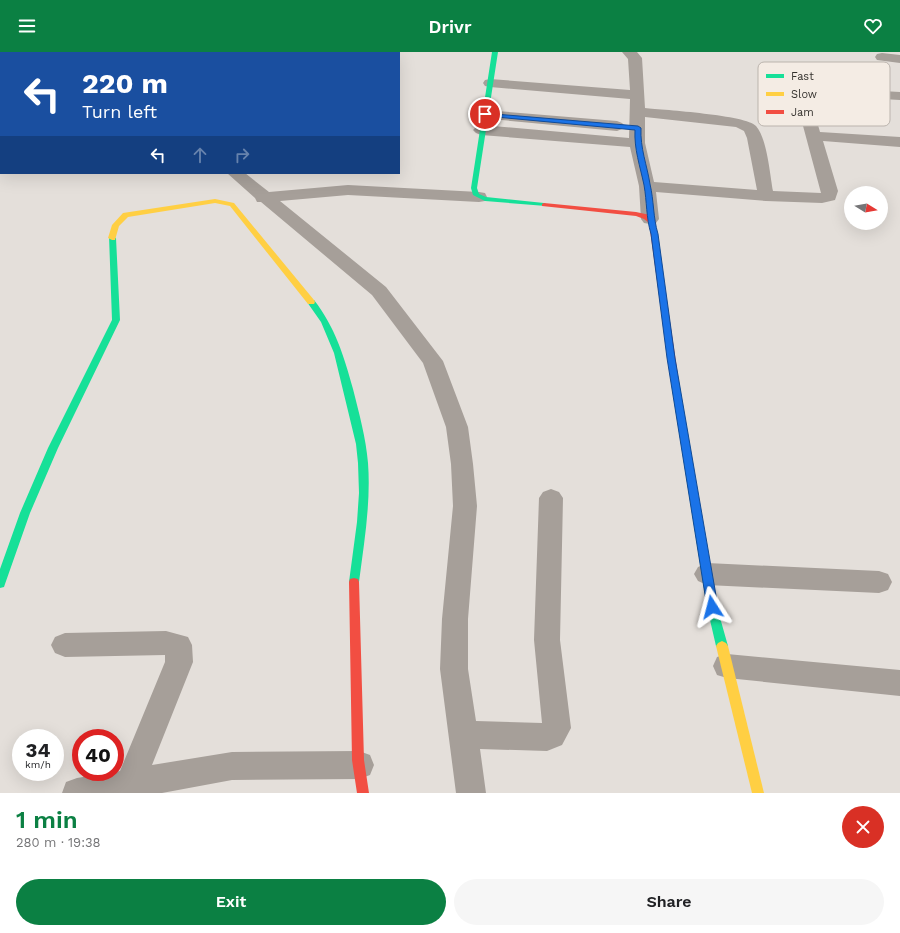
<!DOCTYPE html>
<html lang="en">
<head>
<meta charset="utf-8">
<style>
  body { margin:0; font-family:"Work Sans",sans-serif; background:#f6f6f6; color:#202124; height:100vh; display:flex; flex-direction:column; font-size:15px; white-space:nowrap }
  * { box-sizing:border-box; margin:0 }
  p { font-size:13px; color:#757577 }
  .icon { flex:none; width:22px; height:22px; fill:none; stroke:currentColor; stroke-width:2; stroke-linecap:round; stroke-linejoin:round }
  .map { position:relative; height:741px; overflow:hidden }
  .side { display:flex; flex-direction:column; background:#fff; flex:1 }
  .side>* { flex:none }
  .banner { position:absolute; left:0px; top:0px; width:400px; height:122px; box-shadow:0 4px 16px #0002; background:#1a4fa0; color:#fff; overflow:hidden }
  .needle { width:26px; rotate:101deg }
  .buttons { position:absolute; left:844px; top:134px; display:grid; gap:8px }
  .buttons a { display:grid; place-items:center; width:44px; height:44px; border-radius:50%; background:#fff; box-shadow:0 4px 16px #0002; font-size:20px }
  .speed { position:absolute; left:12px; top:677px; display:flex; gap:8px; font-size:20px; font-weight:700; text-align:center }
  .speed>* { display:grid; place-content:center; width:52px; height:52px; border-radius:50%; background:#fff; box-shadow:0 4px 16px #0002; line-height:1 }
  .speed small { font-size:10px; font-weight:400 }
  .speed .limit { border:6px solid #d22; background:#fff; color:#111 }
  .pin { position:absolute; display:grid; place-items:center; width:34px; height:34px; color:#fff; margin:-17px; border:2px solid #fff; border-radius:50%; box-shadow:0 1px 4px #0007 }
  .me { position:absolute; width:44px; margin:-22px; rotate:351deg; stroke-linejoin:round; filter:drop-shadow(0 0 3px #0008) }
  .turn { display:flex; align-items:center; gap:14px; height:84px; padding:0 16px; font-size:18px }
  .turn .icon { width:52px; height:52px; stroke-width:2.5 }
  .turn b { display:block; font-size:28px; line-height:34px }
  .lanes { display:flex; align-items:center; height:38px; padding:0 16px; background:#0003; justify-content:center; gap:20px; direction:ltr }
  .lanes .off { opacity:.35 }
  .round { display:grid; place-items:center; flex:none; width:42px; height:42px; border-radius:21px; background:#f6f6f6 }
  .headline { display:flex; align-items:center; justify-content:space-between; height:68px; padding:0 16px }
  h1 { font-size:24px; font-weight:600; line-height:30px; color:#0b8043 }
  .action { display:flex; gap:8px; margin-top:auto; padding:8px 16px }
  .action a { flex:1; height:46px; border-radius:24px; background:#0b8043; color:#fff; font-size:16px; font-weight:600; line-height:46px; text-align:center }
  .action a+a { background:#f6f6f6; color:#202124 }
  header { display:flex; justify-content:space-between; align-items:center; height:52px; padding:0 16px; background:#0b8043; color:#fff; font-size:18px; font-weight:600 }
  .map>svg:first-child { display:block }
  .lines { fill:none; stroke-linecap:round; stroke-linejoin:round }
  .street { fill:#a69f99; fill-rule:evenodd }
  .fast { fill:#16e098; fill-rule:evenodd }
  .slow { fill:#ffcf43; fill-rule:evenodd }
  .jam { fill:#f24e42; fill-rule:evenodd }
  .route { fill:#1a73e8; stroke:#114b97 }
  .key { fill:#f4ece4; stroke:#bbb4ad; stroke-width:1 }
  .key-label { font-size:11px; fill:#35322e }
</style>
</head>
<body>
<header><svg class="icon" aria-label="menu" viewBox="0 0 24 24"><path d="M4 6h16M4 12h16M4 18h16"/></svg>Drivr<svg class="icon" aria-label="heart" viewBox="0 0 24 24"><path d="M12 20l-8-8c-3-5 5-10 8-4 3-6 11-1 8 4z"/></svg></header>
<div class="map">
<svg width="900" height="741" viewBox="0 0 900 741">
  <rect width="100%" height="100%" fill="#e4dfda"/>
  <g class="lines">
    <!-- street -->
    <g class="street">
      <polygon points="17,0 35,0 16,1"/>
      <polygon points="93,0 107,0 108,1 94,1"/>
      <path d="M622 0H637L642 6 645 56C664 58 747 63 756 74 767 86 770 123 773 139L821 141 795 44C799 38 803 36 810 35L900 40V48L812 43 810 45 820 80 900 85V95L823 89 838 139 835 148 822 151 766 149 656 140 659 167 656 171 650 172 644 171 641 167 639 134 630 95 481 83 476 81 473 78 476 75 481 73 629 86 630 47 490 35 485 34 483 31 485 28 490 27 630 38 628 7ZM645 65 736 75 744 79 747 86 757 138 654 130 645 91Z"/>
      <polygon points="0,1 2,1 1,9 0,9"/>
      <polygon points="882,1 900,3 900,11 877,8 875,5 877,2"/>
      <polygon points="485,58 617,69 622,71 625,74 622,77 617,79 480,66 477,63 480,60"/>
      <rect x="0" y="105" width="1" height="10"/>
      <polygon points="227,121 245,121 269,140 348,133 479,140 485,141 487,145 485,149 479,150 348,143 280,149 386,235 443,309 468,375 473,412 477,454 468,567 468,617 476,669 542,671 534,588 539,446 543,440 551,437 559,440 563,446 560,588 571,676 562,693 547,699 480,697 486,741 456,741 440,617 442,567 453,454 451,412 446,375 423,311 372,243 261,150 257,150 255,146"/>
      <polygon points="707,511 879,519 888,522 892,530 888,538 879,541 707,533 698,529 694,522 698,515"/>
      <polygon points="166,579 188,585 192,593 193,610 152,713 232,700 359,699 370,703 374,713 370,723 359,727 232,728 162,741 62,741 66,730 77,726 120,719 165,610 165,603 65,605 55,601 51,593 55,585 65,581"/>
      <polygon points="727,602 900,618 900,644 727,626 717,623 713,614 717,605"/>
    </g>
    <!-- fast -->
    <g class="fast">
      <polygon points="492,0 498,0 477,136 479,142 486,145 544,151 546,152 546,154 485,149 473,143 471,136"/>
      <polygon points="109,184 112,184 116,186 120,268 58,396 30,461 5,532 4,535 0,536 0,517 20,461 48,396 112,268"/>
      <path d="M308 248H314C335 275 344 304 353 337 359 361 366 386 368 411 371 451 364 491 359 530L358 533 354 534 350 533 349 530 357 470 359 441 358 411 356 392 334 301 321 270 307 250Z"/>
      <polygon points="675,327 679,330 717,555 728,594 726,597 722,599 718,597 716,594 707,555 671,330"/>
    </g>
    <!-- slow -->
    <g class="slow">
      <polygon points="215,147 234,151 314,248 315,250 314,252 308,252 230,154 215,151 128,165 119,174 115,188 112,188 108,186 112,173 123,161"/>
      <polygon points="722,589 726,591 728,594 764,741 752,741 716,594 718,591"/>
    </g>
    <!-- jam -->
    <g class="jam">
      <polygon points="544,151 636,160 650,163 655,168 679,330 678,332 672,332 671,330 649,171 644,167 636,164 542,154 542,152"/>
      <polygon points="354,526 358,527 359,530 364,708 369,741 357,741 352,708 349,530 350,527"/>
    </g>
  </g>
  <!-- route -->
  <path class="route" d="M483 61 638 74 641 76C640 96 647 113 650 132 654 149 653 165 658 182L675 306 718 555 716 558 712 559 708 558 707 555 667 306 651 182C646 165 647 150 644 133 640 114 634 97 635 78L485 64 482 62Z"/>
  <!-- legend -->
  <rect x="758" y="10" width="132" height="64" rx="6" class="key"/>
  <rect x="766" y="22" width="18" height="4" fill="#16e098"/>
  <rect x="766" y="40" width="18" height="4" fill="#ffcf43"/>
  <rect x="766" y="58" width="18" height="4" fill="#f24e42"/>
  <g class="key-label">
    <text x="791" y="28">Fast</text>
    <text x="791" y="46">Slow</text>
    <text x="791" y="64">Jam</text>
  </g>
</svg>
<div class="buttons">
<a><svg class="needle" viewBox="-14 -14 28 28"><path d="M0-13l5 13h-10z" fill="#e53935"/><path d="M0 13l5-13h-10z" fill="#757577"/></svg></a>
</div>
<div class="speed"><div>34<small>km/h</small></div><div class="limit">40</div></div>
<div class="pin" style="left:485px;top:62px;background:#d93025"><svg class="icon" aria-label="arrive" viewBox="0 0 24 24"><path d="M6 21V4h12l-3 4 3 4H6"/></svg></div>
<svg class="me" style="left:712px;top:555px" viewBox="-20 -20 40 40"><path d="M0-17L14 15 0 8-14 15z" fill="#1a73e8" stroke="#fff" stroke-width="4"/></svg>
<div class="banner">
<div class="turn"><svg class="icon" aria-label="left" viewBox="0 0 24 24"><path d="M17 20v-9H6M10 6l-5 5 5 5"/></svg><div><b>220 m</b>Turn left</div></div>
<div class="lanes"><svg class="icon" aria-label="left" viewBox="0 0 24 24"><path d="M17 20v-9H6M10 6l-5 5 5 5"/></svg><svg class="icon off" aria-label="ahead" viewBox="0 0 24 24"><path d="M12 20V5M6 11l6-6 6 6"/></svg><svg class="icon off" aria-label="right" viewBox="0 0 24 24"><path d="M7 20v-9h11M14 6l5 5-5 5"/></svg></div>
</div>
</div>
<section class="side">
<div class="headline"><div><h1>1 min</h1><p>280 m · 19:38</p></div><a class="round" style="background:#d93025;color:#fff"><svg class="icon" aria-label="close" viewBox="0 0 24 24"><path d="M6 6l12 12M18 6L6 18"/></svg></a></div>
<div class="action"><a>Exit</a><a>Share</a></div>
</section>
</body>
</html>
